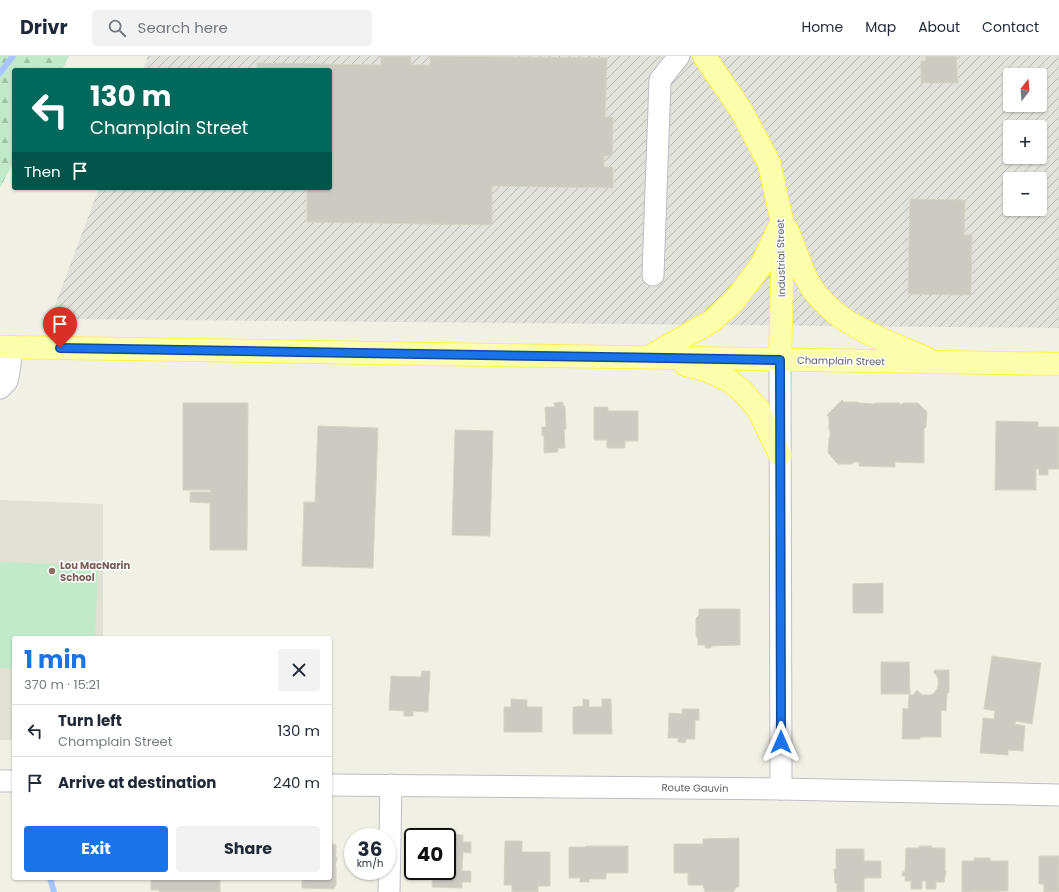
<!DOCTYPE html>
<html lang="en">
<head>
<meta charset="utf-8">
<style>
  body { margin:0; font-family:Poppins,sans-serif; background:#f2f2f3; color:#1f2937; height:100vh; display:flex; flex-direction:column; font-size:15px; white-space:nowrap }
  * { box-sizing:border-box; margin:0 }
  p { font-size:13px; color:#747a83 }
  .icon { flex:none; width:22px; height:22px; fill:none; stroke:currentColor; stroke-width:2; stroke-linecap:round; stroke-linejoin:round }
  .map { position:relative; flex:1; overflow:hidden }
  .sheet { position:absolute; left:12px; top:580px; width:320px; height:244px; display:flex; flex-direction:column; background:#fff; border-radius:4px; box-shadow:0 1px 3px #0004 }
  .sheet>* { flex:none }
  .guide { position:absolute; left:12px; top:12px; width:320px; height:122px; border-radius:4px; box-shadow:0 1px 3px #0004; background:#00695c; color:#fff; overflow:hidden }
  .needle { width:26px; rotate:17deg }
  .tools { position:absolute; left:1003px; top:12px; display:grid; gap:8px }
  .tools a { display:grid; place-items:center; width:44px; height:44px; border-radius:4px; background:#fff; box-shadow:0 1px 3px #0004; font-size:20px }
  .speed { position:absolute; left:344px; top:772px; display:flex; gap:8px; font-size:20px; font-weight:700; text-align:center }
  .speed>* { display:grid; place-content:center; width:52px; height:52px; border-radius:50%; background:#fff; box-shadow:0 1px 3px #0004; line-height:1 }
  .speed small { font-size:10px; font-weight:400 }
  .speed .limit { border:2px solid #111; border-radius:6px; background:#fff; color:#111 }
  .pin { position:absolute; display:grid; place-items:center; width:34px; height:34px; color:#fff; margin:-41px -17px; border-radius:50% 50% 50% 0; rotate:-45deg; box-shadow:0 0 4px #0007 }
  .pin .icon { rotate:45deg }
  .me { position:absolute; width:44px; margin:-22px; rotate:0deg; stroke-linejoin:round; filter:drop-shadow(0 0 3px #0008) }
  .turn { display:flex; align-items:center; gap:14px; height:84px; padding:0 12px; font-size:18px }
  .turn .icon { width:52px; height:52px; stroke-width:2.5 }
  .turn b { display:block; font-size:28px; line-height:34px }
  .then { display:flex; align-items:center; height:38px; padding:0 12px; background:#0003; gap:8px; font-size:15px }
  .round { display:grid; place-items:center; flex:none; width:42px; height:42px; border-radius:4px; background:#f2f2f3 }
  .headline { display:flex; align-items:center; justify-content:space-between; height:68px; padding:0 12px }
  h1 { font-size:24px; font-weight:700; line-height:30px; color:#1a73e8 }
  .button { display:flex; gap:8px; margin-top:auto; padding:8px 12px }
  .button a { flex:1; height:46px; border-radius:4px; background:#1a73e8; color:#fff; font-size:16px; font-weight:700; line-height:46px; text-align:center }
  .button a+a { background:#f2f2f3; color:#1f2937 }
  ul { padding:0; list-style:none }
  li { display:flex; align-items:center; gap:12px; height:52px; padding:0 12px; border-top:1px solid #e0e1e3 }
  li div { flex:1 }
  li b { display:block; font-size:15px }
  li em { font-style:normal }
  header { display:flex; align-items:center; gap:24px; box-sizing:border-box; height:56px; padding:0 20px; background:#fff; border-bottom:1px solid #e0e1e3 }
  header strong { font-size:19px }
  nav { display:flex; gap:22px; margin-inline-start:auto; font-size:14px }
  .search { width:280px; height:36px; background:#f2f2f3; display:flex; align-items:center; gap:10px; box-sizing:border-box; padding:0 14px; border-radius:4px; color:#747a83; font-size:15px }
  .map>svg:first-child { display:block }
  .industrial { fill:url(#industrial-furrows); fill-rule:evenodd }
  .education { fill:#e1e0d4 }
  .green { fill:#c0eac9 }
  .forest { fill:url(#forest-firs) }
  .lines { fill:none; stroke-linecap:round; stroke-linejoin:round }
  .stream { stroke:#a7c6ff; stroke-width:6 }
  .building { fill:#cccbc2; stroke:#d6d4c3 }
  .minor-casing { stroke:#bdbec5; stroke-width:23 }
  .major-casing { stroke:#fcf153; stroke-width:24 }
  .minor { stroke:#fff; stroke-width:21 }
  .major { stroke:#fbffac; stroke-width:22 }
  .route-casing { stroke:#114b97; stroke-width:10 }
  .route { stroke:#1a73e8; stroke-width:7 }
  .education-dot { fill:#8d6e63; stroke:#fff; stroke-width:1.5 }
  .labels { text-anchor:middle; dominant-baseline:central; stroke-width:3; stroke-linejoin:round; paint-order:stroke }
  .street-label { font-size:10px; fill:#5d5f67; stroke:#fff }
  .education-label { font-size:10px; font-weight:bold; fill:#785e54; stroke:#fff; text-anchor:start }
</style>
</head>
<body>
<header>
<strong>Drivr</strong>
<div class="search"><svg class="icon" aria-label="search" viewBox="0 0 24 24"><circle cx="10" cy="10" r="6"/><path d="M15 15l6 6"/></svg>Search here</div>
<nav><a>Home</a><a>Map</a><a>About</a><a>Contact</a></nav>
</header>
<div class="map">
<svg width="1059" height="836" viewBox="0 0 1059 836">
  <defs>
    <pattern id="industrial-furrows" width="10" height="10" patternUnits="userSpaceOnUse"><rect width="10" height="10" fill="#e1e2da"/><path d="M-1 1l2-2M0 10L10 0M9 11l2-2" fill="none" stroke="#babab5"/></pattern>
    <pattern id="forest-firs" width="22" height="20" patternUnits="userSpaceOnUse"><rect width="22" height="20" fill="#c0eac9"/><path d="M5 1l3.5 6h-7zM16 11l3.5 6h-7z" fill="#9fc1a7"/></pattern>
  </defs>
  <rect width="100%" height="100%" fill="#f1f0e5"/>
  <!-- industrial -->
  <path class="industrial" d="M148 0H1059V272L50 263 99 132H330V14H143ZM1010 19H1040V49H1010ZM1010 71H1040V101H1010ZM1010 123H1040V153H1010Z"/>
  <!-- education -->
  <polygon class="education" points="0,444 103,448 103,582 14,582 14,684 0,684"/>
  <!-- green -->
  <polygon class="green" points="0,506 98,510 95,582 14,582 14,613 0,612"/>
  <!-- forest -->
  <polygon class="forest" points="0,0 69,0 62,14 14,14 14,105 0,132"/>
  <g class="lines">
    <!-- stream -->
    <g class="stream">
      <polyline points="0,17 13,0"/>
      <polyline points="50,822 54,836"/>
    </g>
  </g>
  <!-- building -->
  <g class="building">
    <polygon points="381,0 411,0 411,9 430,9 430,0 607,2 605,61 613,61 612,100 604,100 604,111 613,111 613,132 492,130 492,169 307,166 307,132 330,132 330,14 257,14 257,7 381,9"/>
    <polygon points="926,0 956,0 958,27 921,27 921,5 926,5"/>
    <polygon points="910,143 965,144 964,179 972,179 971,239 908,238"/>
    <polygon points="842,344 844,346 858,346 859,347 875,348 875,347 900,347 900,349 901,349 903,347 918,347 927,356 926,371 924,373 924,407 895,406 895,411 859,410 859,406 854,406 852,408 838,408 828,397 829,382 830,380 830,376 829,374 829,361 827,359"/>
    <polygon points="563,346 563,350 565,350 566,373 564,373 565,392 558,392 558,396 544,397 544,380 542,380 542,371 546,371 545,351 555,351 554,347"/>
    <polygon points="183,347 248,347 247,494 210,494 210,447 190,446 190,436 211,436 211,434 183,434"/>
    <polygon points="594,351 608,351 608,355 638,355 638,385 625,385 625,392 607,392 607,384 594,384"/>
    <polygon points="996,365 1038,366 1038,371 1059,371 1059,413 1048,413 1048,419 1039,419 1039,413 1036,413 1036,434 995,434"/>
    <polygon points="318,370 378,372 373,512 302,510 304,446 315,446"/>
    <polygon points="455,374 493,375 490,480 452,479"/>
    <polygon points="883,527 883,557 853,557 853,528"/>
    <polygon points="699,553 740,553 740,589 711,590 711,592 705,592 705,589 698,589 698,583 696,580 696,562 699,559"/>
    <polygon points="992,600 1041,607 1032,668 1016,665 1015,668 1025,670 1023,695 1008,694 1008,699 980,697 983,662 994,663 995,655 984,653"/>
    <polygon points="881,606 909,606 910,638 881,638"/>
    <polygon points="934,614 949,614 949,637 947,637 946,655 941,654 941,681 920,681 920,683 902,683 903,652 908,653 909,638 913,639 917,634 922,639 929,639 933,638 937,633 938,630 938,622 936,619 934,617"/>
    <polygon points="422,615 430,615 428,656 413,655 413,660 404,660 404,655 389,654 391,620 421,621"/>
    <polygon points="511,643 527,644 527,651 542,651 542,676 504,676 504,651 511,651"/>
    <polygon points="583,643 589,644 589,651 602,651 602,643 611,643 612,678 573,678 573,651 583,650"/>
    <polygon points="682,653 699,653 699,664 695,664 695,683 686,683 685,687 678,686 678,682 668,682 669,657 682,658"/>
    <polygon points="434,778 463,779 463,786 471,786 471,797 463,796 462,815 471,815 471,826 462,826 462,832 432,831 433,815 447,815 447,781 434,781"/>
    <polygon points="739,782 739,831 737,831 733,836 705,836 703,829 688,829 688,817 674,817 674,788 703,788 703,783"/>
    <polygon points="505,785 522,785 522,796 550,796 550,830 538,830 538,836 512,836 512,829 504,829"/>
    <polygon points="330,787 333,787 333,789 336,789 336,799 335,799 337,802 335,810 336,810 336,830 334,830 334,833 302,832 302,823 294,822 330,822"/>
    <polygon points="586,790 628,790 628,817 606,817 606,823 589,823 589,826 580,826 580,822 569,822 569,791 586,791"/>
    <polygon points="919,790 932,790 932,792 945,792 945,815 946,815 944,826 936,826 936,833 926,833 926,825 922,825 922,833 911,833 911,825 905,825 905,820 902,820 902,816 905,816 906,792 919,792"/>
    <polygon points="836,793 864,793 864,805 881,805 881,822 864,822 864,836 837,836 837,827 835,827 834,813 836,813"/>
    <polygon points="1039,800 1059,800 1059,836 1044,836 1044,828 1039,828"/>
    <polygon points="974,802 990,802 990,805 1008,805 1008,835 962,836 962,805 974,805"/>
    <polygon points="151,822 220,822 220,836 159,836 159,834 151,834"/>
  </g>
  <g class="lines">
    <!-- minor casing -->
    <g class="minor-casing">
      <g id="minor">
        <polyline points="653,219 660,24 679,0"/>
        <polyline points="780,304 781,733"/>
        <polyline points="0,332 7,325 9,316 12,291"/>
        <polyline points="0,725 14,725"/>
        <polyline points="330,729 781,733 1059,739"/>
        <polyline points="389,836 391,729"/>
      </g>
    </g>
    <!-- major casing -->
    <g class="major-casing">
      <g id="major">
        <polyline points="704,0 741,54 769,107 782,165 783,189 780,304"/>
        <path d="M787 174C791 183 795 193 798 202 801 208 802 214 805 220 828 267 882 283 926 302"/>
        <polyline points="0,291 1059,308"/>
        <polyline points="649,301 712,265 733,246 761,210 780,170"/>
        <polyline points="686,309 706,314 730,325 743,336 758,353 780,399"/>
      </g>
    </g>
    <!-- minor -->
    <use href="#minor" class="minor"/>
    <!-- major -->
    <use href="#major" class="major"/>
  </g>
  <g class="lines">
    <!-- route casing -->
    <g class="route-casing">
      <polyline id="route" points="60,292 666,302 780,304 781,686"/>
    </g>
    <!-- route -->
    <use href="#route" class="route"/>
  </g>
  <!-- markers -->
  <circle class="education-dot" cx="52" cy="515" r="4"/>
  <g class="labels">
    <!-- street labels -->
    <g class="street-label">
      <text transform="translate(781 202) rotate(-91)">Industrial Street</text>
      <text transform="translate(841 305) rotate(1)">Champlain Street</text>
      <text transform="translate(695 732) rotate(1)">Route Gauvin</text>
    </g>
    <!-- education labels -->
    <g class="education-label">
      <text x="60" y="509">Lou MacNarin<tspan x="60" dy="12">School</tspan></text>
    </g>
  </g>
</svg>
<div class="tools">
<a><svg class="needle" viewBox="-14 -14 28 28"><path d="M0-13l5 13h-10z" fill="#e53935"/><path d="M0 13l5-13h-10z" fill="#747a83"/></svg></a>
<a>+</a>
<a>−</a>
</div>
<div class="speed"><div>36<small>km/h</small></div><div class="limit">40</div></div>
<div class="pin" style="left:60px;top:292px;background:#d93025"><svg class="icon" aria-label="arrive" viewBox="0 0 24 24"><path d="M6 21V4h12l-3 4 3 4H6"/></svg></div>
<svg class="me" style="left:781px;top:686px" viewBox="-20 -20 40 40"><path d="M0-17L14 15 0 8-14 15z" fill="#1a73e8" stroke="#fff" stroke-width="4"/></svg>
<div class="guide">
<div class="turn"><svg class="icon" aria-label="left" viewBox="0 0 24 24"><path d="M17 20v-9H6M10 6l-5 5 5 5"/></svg><div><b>130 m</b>Champlain Street</div></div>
<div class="then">Then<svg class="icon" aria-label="arrive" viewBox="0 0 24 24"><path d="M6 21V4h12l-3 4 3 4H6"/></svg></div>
</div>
<section class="sheet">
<div class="headline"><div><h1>1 min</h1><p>370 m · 15:21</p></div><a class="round"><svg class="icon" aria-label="close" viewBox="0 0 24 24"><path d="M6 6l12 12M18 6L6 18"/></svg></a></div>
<ul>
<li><svg class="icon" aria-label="left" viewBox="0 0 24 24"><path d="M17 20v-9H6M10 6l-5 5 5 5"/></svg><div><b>Turn left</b><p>Champlain Street</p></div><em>130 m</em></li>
<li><svg class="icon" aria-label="arrive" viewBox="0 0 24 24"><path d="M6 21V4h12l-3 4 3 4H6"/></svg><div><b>Arrive at destination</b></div><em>240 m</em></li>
</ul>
<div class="button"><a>Exit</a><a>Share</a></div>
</section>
</div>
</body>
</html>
